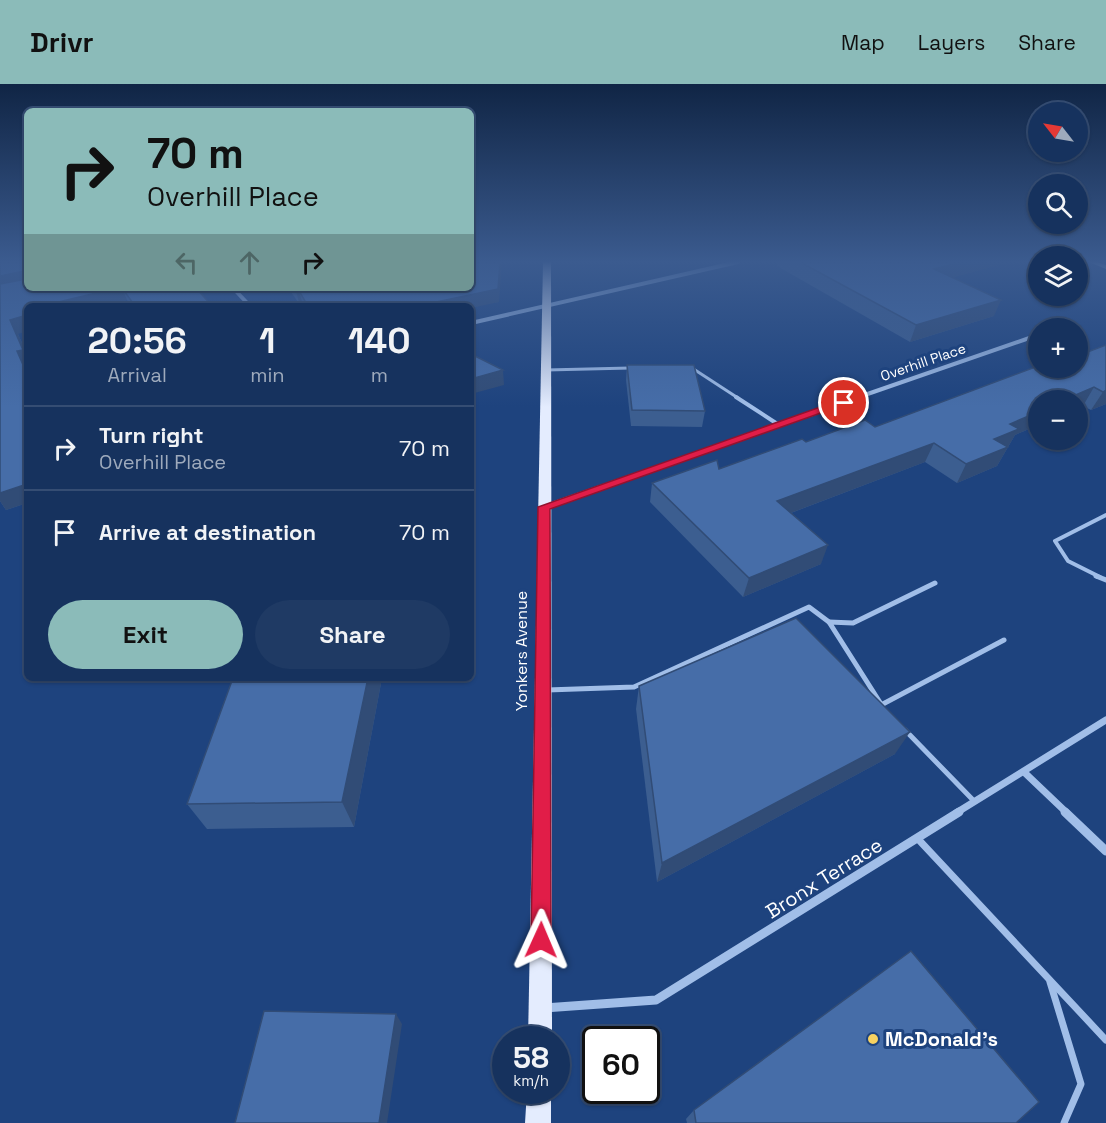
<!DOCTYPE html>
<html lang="en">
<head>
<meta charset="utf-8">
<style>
  body { margin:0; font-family:"Space Grotesk",sans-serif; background:#1f3a64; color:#f1f3f6; height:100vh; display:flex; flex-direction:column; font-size:22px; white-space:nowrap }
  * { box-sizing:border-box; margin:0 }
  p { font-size:20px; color:#9eaabc }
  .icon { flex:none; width:33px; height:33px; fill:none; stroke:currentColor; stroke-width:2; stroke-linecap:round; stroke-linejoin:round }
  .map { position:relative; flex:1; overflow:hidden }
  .panel { position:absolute; left:24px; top:219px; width:450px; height:378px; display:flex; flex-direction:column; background:#16325e; border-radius:9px; box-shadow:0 2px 4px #0004,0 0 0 2px #354d73 }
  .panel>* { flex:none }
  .guide { position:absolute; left:24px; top:24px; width:450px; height:183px; border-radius:9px; box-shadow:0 2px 4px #0004,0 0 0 2px #354d73; background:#8bbbb9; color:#111; overflow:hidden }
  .needle { width:39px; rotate:301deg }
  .controls { position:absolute; left:1028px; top:18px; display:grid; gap:12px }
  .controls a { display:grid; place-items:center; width:60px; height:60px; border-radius:50%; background:#16325e; box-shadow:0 2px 4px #0004,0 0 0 2px #354d73; font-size:30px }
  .speed { position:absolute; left:492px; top:942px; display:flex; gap:12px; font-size:30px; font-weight:700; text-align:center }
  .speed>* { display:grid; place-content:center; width:78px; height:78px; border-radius:50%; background:#16325e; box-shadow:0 2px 4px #0004,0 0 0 2px #354d73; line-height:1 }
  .speed small { font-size:15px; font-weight:400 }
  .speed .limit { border:3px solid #111; border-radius:9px; background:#fff; color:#111 }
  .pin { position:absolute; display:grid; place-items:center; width:51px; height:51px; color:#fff; margin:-26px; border:3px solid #fff; border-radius:50%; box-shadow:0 2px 6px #0007 }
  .me { position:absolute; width:66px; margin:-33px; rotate:1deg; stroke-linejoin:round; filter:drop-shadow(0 0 4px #0008) }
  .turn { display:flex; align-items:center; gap:21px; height:126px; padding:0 24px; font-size:27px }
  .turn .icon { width:78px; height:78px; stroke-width:2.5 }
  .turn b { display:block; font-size:42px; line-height:51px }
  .lanes { display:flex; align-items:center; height:57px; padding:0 24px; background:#0003; justify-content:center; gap:30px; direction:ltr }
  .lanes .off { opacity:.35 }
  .eta { display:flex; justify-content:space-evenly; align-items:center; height:102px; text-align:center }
  .eta b { font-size:36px; font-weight:700; line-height:42px }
  .cta { display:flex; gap:12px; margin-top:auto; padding:12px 24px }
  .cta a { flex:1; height:69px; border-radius:36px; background:#8bbbb9; color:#111; font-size:24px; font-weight:700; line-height:69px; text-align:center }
  .cta a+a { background:#1f3a64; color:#f1f3f6 }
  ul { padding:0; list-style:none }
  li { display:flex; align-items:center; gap:18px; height:84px; padding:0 24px; border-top:2px solid #354d73 }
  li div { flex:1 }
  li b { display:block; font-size:22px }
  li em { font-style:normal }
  header { display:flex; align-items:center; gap:36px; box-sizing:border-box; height:84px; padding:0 30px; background:#8bbbb9; color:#111 }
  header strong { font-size:28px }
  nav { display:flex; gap:33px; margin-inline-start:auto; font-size:21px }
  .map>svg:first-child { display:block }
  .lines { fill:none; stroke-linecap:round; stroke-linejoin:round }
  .lane-far3 { stroke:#a1bee8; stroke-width:3 }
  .lane-far2 { stroke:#a1bee8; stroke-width:4 }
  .lane-far1 { stroke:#a1bee8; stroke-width:5 }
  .lane { stroke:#a1bee8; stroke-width:7 }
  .street-far3 { stroke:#a1bee8; stroke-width:4 }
  .street-far2 { stroke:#a1bee8; stroke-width:5 }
  .street-far1 { stroke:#a1bee8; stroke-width:7 }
  .street { stroke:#a1bee8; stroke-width:9 }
  .secondary { fill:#ccdcf6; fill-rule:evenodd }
  .primary { fill:#e4ecfe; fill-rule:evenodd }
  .wall { fill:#3c5e90 }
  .shaded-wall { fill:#314c76 }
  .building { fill:#466da8; stroke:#314c76; stroke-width:1.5 }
  .route { fill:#e11d48; stroke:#92132f; stroke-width:1.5 }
  .poi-dot { fill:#f7d261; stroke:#1e437e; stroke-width:2 }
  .labels { text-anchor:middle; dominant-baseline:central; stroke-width:6; stroke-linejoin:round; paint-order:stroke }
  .far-street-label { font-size:14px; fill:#fff; stroke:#1e437e }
  .street-label { font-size:16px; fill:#fff; stroke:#1e437e }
  .near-street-label { font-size:20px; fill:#fff; stroke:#1e437e }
  .near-poi-label { font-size:20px; font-weight:bold; fill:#fff; stroke:#1e437e; text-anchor:start }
</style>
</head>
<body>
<header>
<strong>Drivr</strong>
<nav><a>Map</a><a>Layers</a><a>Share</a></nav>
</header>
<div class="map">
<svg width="1106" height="1039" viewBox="0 0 1106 1039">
  <rect width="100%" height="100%" fill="#1e437e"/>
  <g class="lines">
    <!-- lane-far3 -->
    <g class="lane-far3">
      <polyline points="692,284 738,314"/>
      <polyline points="546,286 630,284"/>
    </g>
    <!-- lane-far2 -->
    <g class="lane-far2">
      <polyline points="736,313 779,341"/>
      <polyline points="1100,493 1068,477 1055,457 1106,431"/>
    </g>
    <!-- lane-far1 -->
    <g class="lane-far1">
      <polyline points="1096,492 1106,496"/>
      <polyline points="547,606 634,603 809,523 829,538"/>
      <polyline points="881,620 829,538 853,539 935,499"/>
      <polyline points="881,621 1004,556"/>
      <polyline points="905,646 974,717"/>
    </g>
    <!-- lane -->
    <g class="lane">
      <polyline points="918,755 1106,956"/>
      <polyline points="1050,898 1081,1000 1064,1039"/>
    </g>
    <!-- street-far3 -->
    <g class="street-far3">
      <polyline points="233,204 250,222"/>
      <polyline points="471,239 738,178"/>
      <polyline points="856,314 1038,251"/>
    </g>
    <!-- street-far2 -->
    <polyline class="street-far2" points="544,423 860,313"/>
    <!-- street-far1 -->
    <g class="street-far1">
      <polyline points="1025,689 1067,729"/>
      <polyline points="956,729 1106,636"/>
    </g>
    <!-- street -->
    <g class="street">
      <polyline points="1065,728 1106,767"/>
      <polyline points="544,924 656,916 959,728"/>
    </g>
    <!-- secondary -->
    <polygon class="secondary" points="1089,178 1097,178 1106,181 1106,185"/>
    <!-- primary -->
    <g class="primary">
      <polygon points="543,178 551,178 552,956 528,956"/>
      <polygon points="527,1006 551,1006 551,1039 525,1039"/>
    </g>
  </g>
  <!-- wall -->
  <g class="wall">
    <polygon points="0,178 27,178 27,204 206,204 197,205 212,222 131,222 127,216 105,222 27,222 18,250 27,270 27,281 25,282 27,286 27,419 6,426 0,417"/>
    <polygon points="778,178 1010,178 953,193 994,232 910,258 777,182"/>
    <polygon points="277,204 471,204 499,218 471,222 303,222 303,221 300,221 289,205 279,207"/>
    <polygon points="1106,261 1106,320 1091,326 1083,322 1015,351 997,382 957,399 925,378 791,429 821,480 743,513 650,418 652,399 719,385 806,358 875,343 1077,284"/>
    <polygon points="627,281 705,327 702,343 631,342 626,296"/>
    <polygon points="233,594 382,594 354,743 207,745 187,720"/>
    <polygon points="639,602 895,670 657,798 636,625"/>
    <polygon points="694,1026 1016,1039 687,1039 686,1035"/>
  </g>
  <!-- shaded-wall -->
  <g class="shaded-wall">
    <polygon points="500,178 502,178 499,218 471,224 471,222 427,222 427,220"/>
    <polygon points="961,178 1010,178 929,200 934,185"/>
    <polygon points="24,187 27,192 27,201 0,207 0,192"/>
    <polygon points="117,204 122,204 127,216 105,222 51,222 50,220"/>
    <polygon points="278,204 288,204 289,205 279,207"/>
    <polygon points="299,207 303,221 300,221 296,208"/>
    <polygon points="1001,216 994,232 910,258 916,241"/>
    <polygon points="27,231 27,247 18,250 27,270 27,281 25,282 27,286 27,290 17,267 10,236"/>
    <polygon points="503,286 504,301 471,310 471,295"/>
    <polygon points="1094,303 1083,322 1077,324 1077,316 1064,316"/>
    <polygon points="1106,306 1106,320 1091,326 1103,308"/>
    <polygon points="1038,328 1038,341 1015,351 997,382 957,399 966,380 994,355 1010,340"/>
    <polygon points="934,359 925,378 772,436 777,417"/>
    <polygon points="27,400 27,419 6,426 0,417 0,409"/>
    <polygon points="828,461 821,480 743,513 749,494"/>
    <polygon points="368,594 382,594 354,743 342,718"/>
    <polygon points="910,648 895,670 657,798 662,779"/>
    <polygon points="396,930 402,940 387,1039 379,1039"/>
  </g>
  <!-- building -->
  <g class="building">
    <polygon points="0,178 27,178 27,189 24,187 0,192"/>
    <polygon points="471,178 500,178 498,205 427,220 429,222 308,222 299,207 296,208 294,204 471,204"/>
    <polygon points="800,178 961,178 934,185 1001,216 916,241"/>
    <polygon points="27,193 27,204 117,204 50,220 51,222 27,222 27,231 10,236 23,266 17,267 27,290 27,400 0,409 0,200 26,195"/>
    <polygon points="122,204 196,204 212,222 135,222"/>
    <polygon points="1106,261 1106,306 1103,308 1094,303 1064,316 1038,316 1038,328 1010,340 1019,345 994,355 1008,363 966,380 934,359 777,417 828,461 749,494 652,399 717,376 719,385 802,355 806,358 865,336 875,343 1038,282 1038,284 1077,284 1077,272"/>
    <polygon points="471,270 503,286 471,295"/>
    <polygon points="627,281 694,281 705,327 632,326"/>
    <polygon points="796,534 910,648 662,779 639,602"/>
    <polygon points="233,594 368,594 342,718 187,720"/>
    <polygon points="911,867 1039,1018 1016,1039 696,1039 694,1026"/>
    <polygon points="264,927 396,930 379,1039 235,1039"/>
  </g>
  <!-- sky -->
  <linearGradient id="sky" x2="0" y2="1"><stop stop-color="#102545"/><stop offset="0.55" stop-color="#3b5b8f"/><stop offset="1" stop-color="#3b5b8f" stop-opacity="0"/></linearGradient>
  <rect width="1106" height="323" fill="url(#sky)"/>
  <!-- route -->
  <polygon class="route" points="840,316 849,319 550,425 551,856 548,863 541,866 534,863 531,856 538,423"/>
  <!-- markers -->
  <circle class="poi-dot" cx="873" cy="955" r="6"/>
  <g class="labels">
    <!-- far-street labels -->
    <g class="far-street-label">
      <text transform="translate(923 278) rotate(-19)">Overhill Place</text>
    </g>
    <!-- street labels -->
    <g class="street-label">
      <text transform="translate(521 567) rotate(-90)">Yonkers Avenue</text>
    </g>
    <!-- near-street labels -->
    <g class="near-street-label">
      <text transform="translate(824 794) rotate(-32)">Bronx Terrace</text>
    </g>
    <!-- near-poi labels -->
    <g class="near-poi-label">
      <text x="885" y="955">McDonald's</text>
    </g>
  </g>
</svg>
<div class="controls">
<a><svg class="needle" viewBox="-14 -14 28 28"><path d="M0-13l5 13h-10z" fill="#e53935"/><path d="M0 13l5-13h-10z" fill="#9eaabc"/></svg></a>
<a><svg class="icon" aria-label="search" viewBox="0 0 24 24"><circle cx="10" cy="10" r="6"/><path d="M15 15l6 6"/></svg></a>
<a><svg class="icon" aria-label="layers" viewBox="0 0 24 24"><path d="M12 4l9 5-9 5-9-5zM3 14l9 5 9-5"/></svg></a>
<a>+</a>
<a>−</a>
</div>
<div class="speed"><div>58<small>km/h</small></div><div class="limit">60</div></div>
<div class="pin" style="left:844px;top:319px;background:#d93025"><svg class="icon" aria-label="arrive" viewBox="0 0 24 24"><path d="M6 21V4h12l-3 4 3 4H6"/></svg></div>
<svg class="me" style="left:541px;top:856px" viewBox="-20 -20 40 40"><path d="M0-17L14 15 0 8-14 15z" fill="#e11d48" stroke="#fff" stroke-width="4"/></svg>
<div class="guide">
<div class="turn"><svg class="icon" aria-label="right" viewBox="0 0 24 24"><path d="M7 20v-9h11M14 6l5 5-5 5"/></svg><div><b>70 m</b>Overhill Place</div></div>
<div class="lanes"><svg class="icon off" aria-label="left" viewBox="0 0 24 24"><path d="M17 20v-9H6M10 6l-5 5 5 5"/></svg><svg class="icon off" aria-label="ahead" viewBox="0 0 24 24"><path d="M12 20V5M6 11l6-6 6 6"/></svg><svg class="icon" aria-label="right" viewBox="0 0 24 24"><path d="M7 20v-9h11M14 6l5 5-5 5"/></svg></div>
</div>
<section class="panel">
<div class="eta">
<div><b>20:56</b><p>Arrival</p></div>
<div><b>1</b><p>min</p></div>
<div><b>140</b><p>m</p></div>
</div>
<ul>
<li><svg class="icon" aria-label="right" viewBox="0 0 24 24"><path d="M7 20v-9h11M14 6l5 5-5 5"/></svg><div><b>Turn right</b><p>Overhill Place</p></div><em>70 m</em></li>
<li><svg class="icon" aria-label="arrive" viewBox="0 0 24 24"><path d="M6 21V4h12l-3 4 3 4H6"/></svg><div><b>Arrive at destination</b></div><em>70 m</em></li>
</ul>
<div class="cta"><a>Exit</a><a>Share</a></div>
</section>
</div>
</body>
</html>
